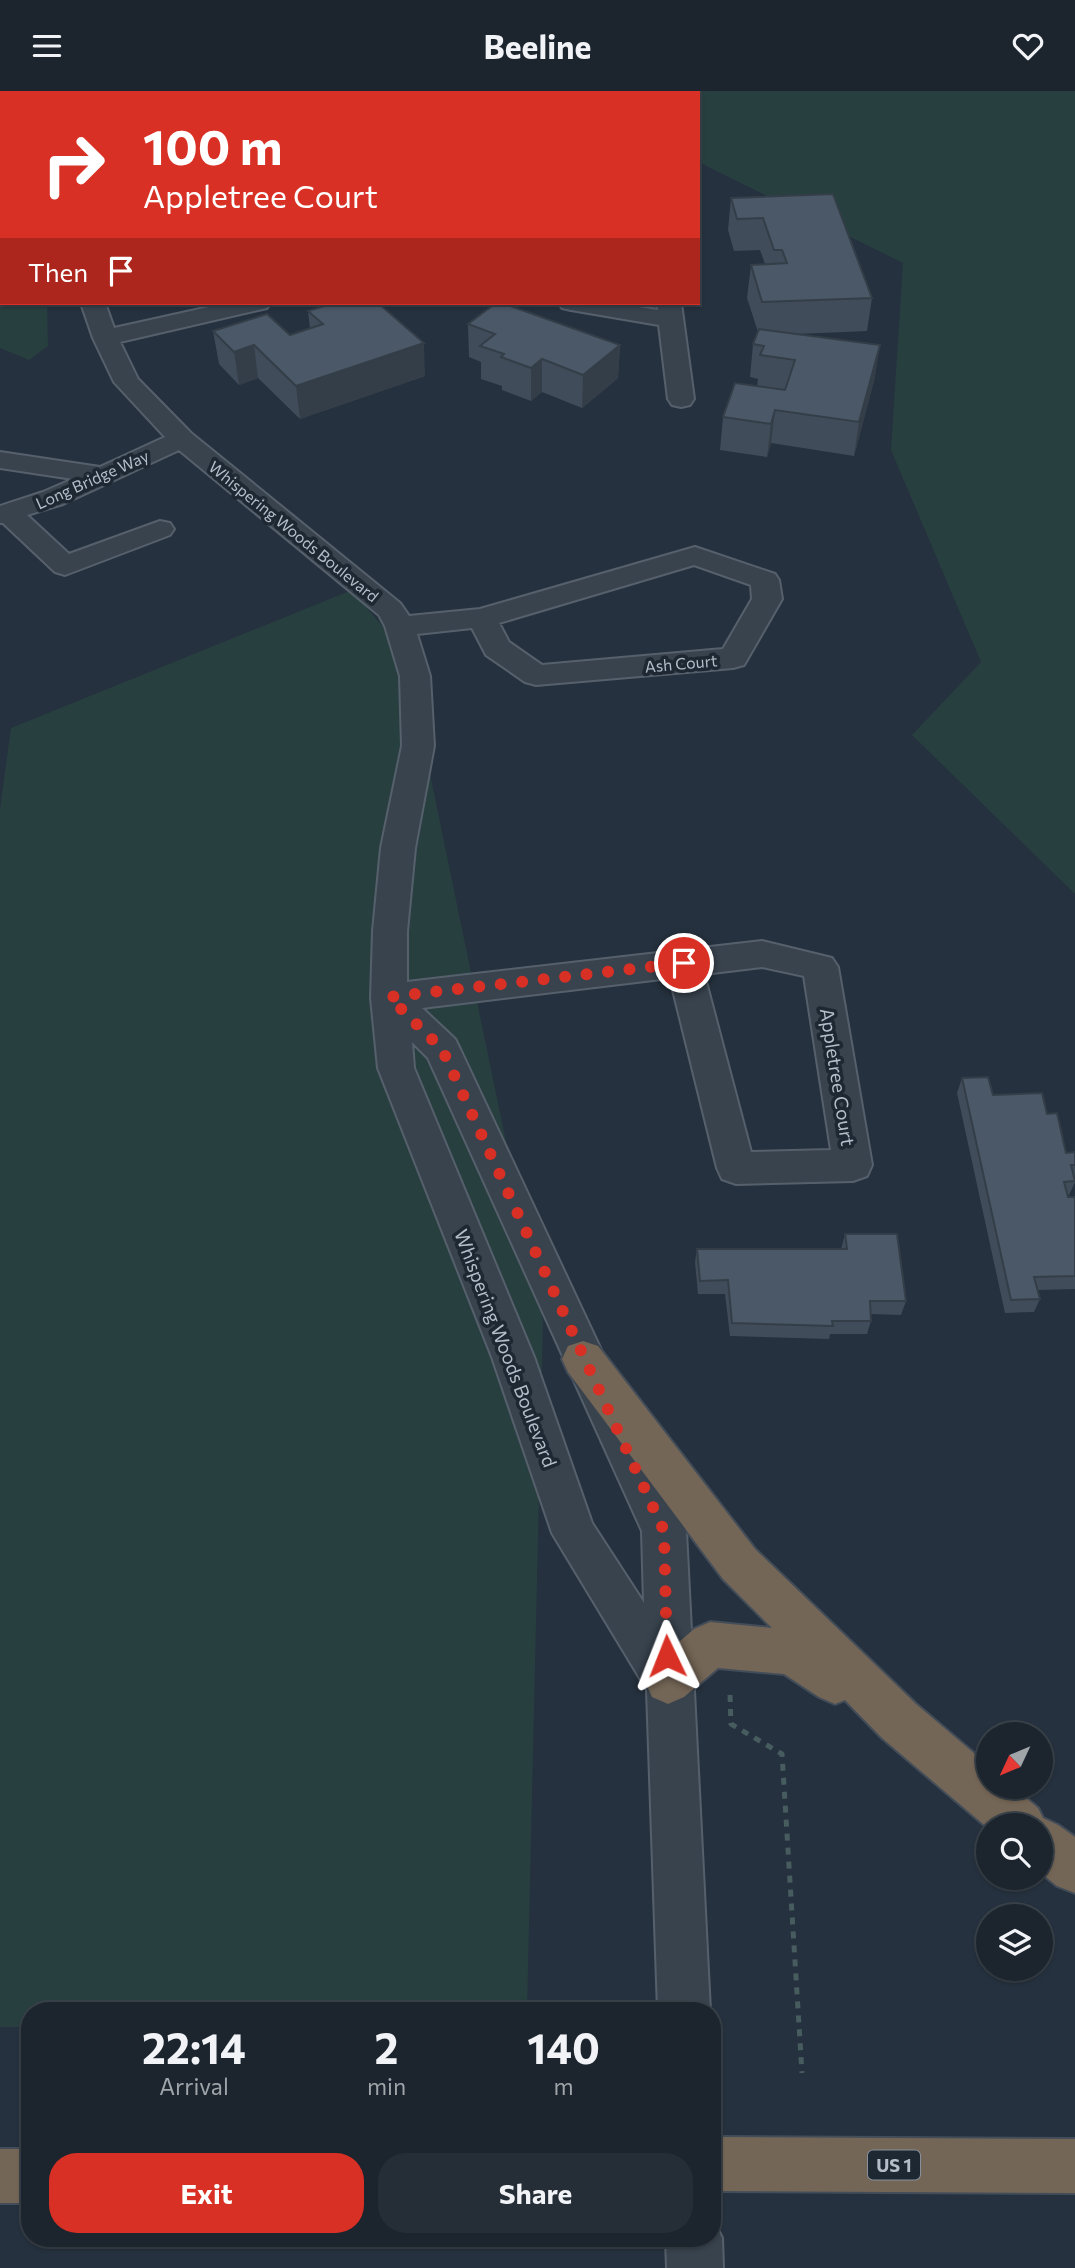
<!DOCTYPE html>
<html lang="en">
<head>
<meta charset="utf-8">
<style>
  body { margin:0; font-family:Commissioner,sans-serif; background:#252d36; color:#f1f3f6; height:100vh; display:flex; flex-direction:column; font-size:26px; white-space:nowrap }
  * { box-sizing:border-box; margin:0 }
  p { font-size:23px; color:#a0a5aa }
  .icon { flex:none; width:38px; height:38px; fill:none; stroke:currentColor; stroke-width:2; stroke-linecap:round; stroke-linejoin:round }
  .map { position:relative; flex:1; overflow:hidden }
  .sheet { position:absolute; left:21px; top:1911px; width:700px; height:245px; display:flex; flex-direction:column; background:#1c252e; border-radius:28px; box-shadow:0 2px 5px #0004,0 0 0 2px #3a424a }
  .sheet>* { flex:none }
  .guide { position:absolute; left:0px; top:0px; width:700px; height:214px; box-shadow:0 2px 5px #0004,0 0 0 2px #3a424a; background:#d93025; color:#fff; overflow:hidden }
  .needle { width:46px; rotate:226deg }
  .fabs { position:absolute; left:976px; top:1631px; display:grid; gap:14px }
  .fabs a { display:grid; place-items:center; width:77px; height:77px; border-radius:50%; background:#1c252e; box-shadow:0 2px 5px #0004,0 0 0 2px #3a424a; font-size:35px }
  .pin { position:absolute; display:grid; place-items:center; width:60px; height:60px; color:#fff; margin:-30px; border:4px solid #fff; border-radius:50%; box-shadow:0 2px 7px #0007 }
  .me { position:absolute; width:77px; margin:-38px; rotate:358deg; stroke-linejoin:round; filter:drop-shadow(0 0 5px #0008) }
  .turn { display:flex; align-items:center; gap:24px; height:147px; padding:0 28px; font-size:32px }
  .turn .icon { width:91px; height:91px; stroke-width:2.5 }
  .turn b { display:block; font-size:49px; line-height:60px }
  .then { display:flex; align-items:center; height:66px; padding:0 28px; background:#0003; gap:14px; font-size:26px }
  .eta { display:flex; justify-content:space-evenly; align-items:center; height:119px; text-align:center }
  .eta b { font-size:42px; font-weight:700; line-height:49px }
  .action { display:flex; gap:14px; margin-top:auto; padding:14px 28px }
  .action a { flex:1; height:80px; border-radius:28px; background:#d93025; color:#fff; font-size:28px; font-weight:700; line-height:80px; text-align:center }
  .action a+a { background:#252d36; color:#f1f3f6 }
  header { display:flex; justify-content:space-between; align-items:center; height:91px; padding:0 28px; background:#1c252e; font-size:32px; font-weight:700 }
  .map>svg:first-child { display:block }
  .green { fill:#283f40 }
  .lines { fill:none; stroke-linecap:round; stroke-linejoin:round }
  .street-casing { stroke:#56606c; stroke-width:4 }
  .highway-casing { stroke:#434d59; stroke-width:4 }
  .path { stroke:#475c5e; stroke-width:5; stroke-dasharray:7 7; stroke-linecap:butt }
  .street { fill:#38434e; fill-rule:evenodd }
  .highway { fill:#746656; fill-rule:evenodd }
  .wall { fill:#404c59 }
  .shaded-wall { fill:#343e48 }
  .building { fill:#4b5867; stroke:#343e48; stroke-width:2 }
  .route { stroke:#d93025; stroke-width:12; stroke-dasharray:0 21.6 }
  .labels { text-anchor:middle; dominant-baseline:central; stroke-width:7; stroke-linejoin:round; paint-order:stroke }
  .far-street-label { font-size:16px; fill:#b5bdc9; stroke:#1d2833 }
  .shield { fill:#1d2833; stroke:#87909c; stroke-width:2 }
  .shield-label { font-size:18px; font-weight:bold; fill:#b5bdc9 }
  .street-label { font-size:19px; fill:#b5bdc9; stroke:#1d2833 }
</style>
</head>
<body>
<header><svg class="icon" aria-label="menu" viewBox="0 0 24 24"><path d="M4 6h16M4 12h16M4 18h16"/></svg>Beeline<svg class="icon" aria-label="heart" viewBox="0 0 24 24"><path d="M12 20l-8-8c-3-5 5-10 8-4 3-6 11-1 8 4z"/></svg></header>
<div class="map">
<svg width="1075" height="2177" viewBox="0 0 1075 2177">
  <rect width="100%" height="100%" fill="#25313e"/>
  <!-- green -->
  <g class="green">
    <polygon points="0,0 43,0 2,2 2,212 47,212 48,255 29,269 0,257"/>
    <polygon points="679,0 1075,0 1075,803 912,644 981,571 891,359 903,172 698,71 698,2"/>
    <polygon points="352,499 405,562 543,1230 527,1920 30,1920 30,1936 0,1936 0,718 11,637"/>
  </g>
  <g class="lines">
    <!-- street casing -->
    <g class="street-casing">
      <g id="street">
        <polygon points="61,0 81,0 82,2 61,2"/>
        <polygon points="424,0 444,0 423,2"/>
        <path d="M81 212H105L114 237 227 212H270L267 217 120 251 138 288 191 342 400 512 409 525 480 518 695 456 775 483 779 489 782 508 744 574 733 577 536 594 525 591 486 564 472 537 417 543 430 585 434 655 415 757 407 840V891L762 850 832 867 838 876 872 1074 867 1085 853 1090 736 1093 722 1088 717 1077 670 887 422 917 455 948 460 958 686 1440 710 1920H658L647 1599 552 1442 492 1266 378 977 371 907 373 840 381 757 402 655 400 585 385 535 379 524 179 359 63 413 27 424 69 463 160 430 170 432 174 438 170 444 65 484 55 481 3 432H0V415L43 401 73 388 0 377V361L100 376 165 346 114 291 93 247ZM694 474 751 494 752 508 723 558 542 574 509 551 499 532ZM762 876 804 885 831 1059 751 1061 704 883ZM412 951 428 967 642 1440 644 1512 592 1432 534 1266 414 977Z"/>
        <polygon points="559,212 613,212 658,219 657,212 681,212 694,308 690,314 681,316 672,314 668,308 659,234 571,219 562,217"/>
        <polygon points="712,2127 722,2147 723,2177 667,2177 666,2147 712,2147"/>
      </g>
    </g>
    <!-- highway casing -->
    <g class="highway-casing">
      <g id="highway">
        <polygon points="583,1250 598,1255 755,1458 916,1613 989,1675 989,1696 1013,1696 1038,1717 1043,1727 1058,1734 1075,1746 1075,1802 1057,1795 1041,1782 1041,1734 989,1734 989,1738 882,1647 845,1609 835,1613 819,1606 784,1583 718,1577 684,1606 668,1613 652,1606 645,1590 652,1574 694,1538 710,1531 772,1537 723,1488 568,1281 562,1268 568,1255"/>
        <polygon points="712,2046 1075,2048 1075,2102 712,2100"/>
        <rect x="0" y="2058" width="30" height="54"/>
      </g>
    </g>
    <!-- path -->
    <polyline class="path" points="730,1604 731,1633 782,1663 802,1982"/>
    <!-- street -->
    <use href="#street" class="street"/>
    <!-- highway -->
    <use href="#highway" class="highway"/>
  </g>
  <!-- wall -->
  <g class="wall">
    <polygon points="480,0 605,0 603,2 481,2"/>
    <polygon points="833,103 872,207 867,240 797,243 875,286 854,365 771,352 767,366 720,359 723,326 757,295 758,288 750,286 753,253 758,241 747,207 751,174 765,173 760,159 734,160 728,139 731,107"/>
    <polygon points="308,220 425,285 300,328 258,287 239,294 219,273 213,240 290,244 310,238"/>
    <polygon points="468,233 620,254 618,287 582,317 542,301 531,310 502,299 502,295 481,288 481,271 469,266"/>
    <polygon points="962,987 993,1004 1047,1023 1066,1062 1075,1061 1075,1091 1069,1104 1068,1104 1068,1106 1075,1106 1075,1198 1038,1199 1040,1208 1034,1221 1005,1222 957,1002"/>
    <polygon points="845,1143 906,1210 901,1224 871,1223 871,1230 867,1243 830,1243 829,1248 730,1245 725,1203 698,1203 695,1171 697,1158 841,1158"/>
  </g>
  <!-- shaded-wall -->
  <g class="shaded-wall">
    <polygon points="576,0 605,0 603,2 574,2"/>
    <polygon points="424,252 425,285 300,328 296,295"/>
    <polygon points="254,254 258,287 239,294 234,261"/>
    <polygon points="620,254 618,287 582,317 583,284"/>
    <polygon points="880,254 875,286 854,365 859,331"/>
    <polygon points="542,268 542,301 531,310 531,277"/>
    <polygon points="775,319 771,352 767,366 771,333"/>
  </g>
  <!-- building -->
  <g class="building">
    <polygon points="153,0 344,0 345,2 154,2"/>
    <polygon points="540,0 576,0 574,2 549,2"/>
    <polygon points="833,103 872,207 762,211 751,174 787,172 782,159 774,159 763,127 737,128 731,107"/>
    <polygon points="334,212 378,212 424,252 296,295 254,254 234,261 213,240 267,223 290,244 323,233 308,220"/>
    <polygon points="496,212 502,212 620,254 583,284 542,268 531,277 501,266 504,263 480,255 495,243 468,233"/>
    <polygon points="759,238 880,254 859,331 775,319 771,333 723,326 735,292 785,299 795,269 760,264 764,255 753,253"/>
    <polygon points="988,986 993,1004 1042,1002 1047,1023 1057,1022 1066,1062 1075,1061 1075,1074 1071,1074 1075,1090 1064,1091 1068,1106 1075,1106 1075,1185 1034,1186 1040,1208 1011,1209 962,987"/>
    <polygon points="845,1143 897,1143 906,1210 870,1210 871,1230 832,1230 833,1235 732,1232 728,1189 700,1190 697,1158 847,1158"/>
  </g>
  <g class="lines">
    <!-- route -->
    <polyline class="route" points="667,1565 664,1440 442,958 389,906 684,872"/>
  </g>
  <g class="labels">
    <!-- far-street labels -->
    <g class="far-street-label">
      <text transform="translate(92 388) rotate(-24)">Long Bridge Way</text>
      <text transform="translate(294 440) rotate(39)">Whispering Woods Boulevard</text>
      <text transform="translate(681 572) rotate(-5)">Ash Court</text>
    </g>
    <!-- shield labels -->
    <rect class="shield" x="868" y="2059.5" width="52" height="29" rx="5"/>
    <g class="shield-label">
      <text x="894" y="2074">US 1</text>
    </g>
    <!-- street labels -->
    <g class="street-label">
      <text transform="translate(838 986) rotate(81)">Appletree Court</text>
      <text transform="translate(506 1257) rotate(69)">Whispering Woods Boulevard</text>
    </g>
  </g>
</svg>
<div class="fabs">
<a><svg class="needle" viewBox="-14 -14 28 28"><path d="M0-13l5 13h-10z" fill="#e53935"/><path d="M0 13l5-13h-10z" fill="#a0a5aa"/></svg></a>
<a><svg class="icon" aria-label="search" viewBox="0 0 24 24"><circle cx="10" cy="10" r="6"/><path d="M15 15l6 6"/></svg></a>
<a><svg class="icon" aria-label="layers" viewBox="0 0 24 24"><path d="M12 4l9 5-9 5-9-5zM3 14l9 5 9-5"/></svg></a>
</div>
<div class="pin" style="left:684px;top:872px;background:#d93025"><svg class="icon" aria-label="arrive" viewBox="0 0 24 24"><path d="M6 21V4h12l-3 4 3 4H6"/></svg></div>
<svg class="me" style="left:667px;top:1565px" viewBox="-20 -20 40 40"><path d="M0-17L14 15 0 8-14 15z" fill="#d93025" stroke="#fff" stroke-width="4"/></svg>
<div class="guide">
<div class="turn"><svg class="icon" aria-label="right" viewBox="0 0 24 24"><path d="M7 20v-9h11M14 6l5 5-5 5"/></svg><div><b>100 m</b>Appletree Court</div></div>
<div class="then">Then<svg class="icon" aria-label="arrive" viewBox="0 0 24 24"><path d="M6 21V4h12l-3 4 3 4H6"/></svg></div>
</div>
<section class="sheet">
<div class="eta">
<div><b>22:14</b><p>Arrival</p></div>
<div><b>2</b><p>min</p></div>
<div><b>140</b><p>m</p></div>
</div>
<div class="action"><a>Exit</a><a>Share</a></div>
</section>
</div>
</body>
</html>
